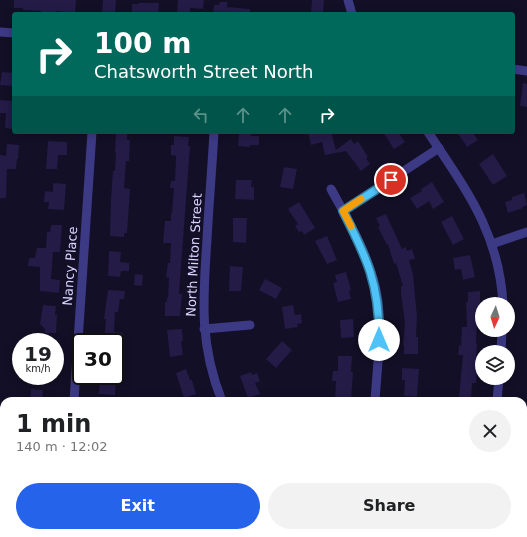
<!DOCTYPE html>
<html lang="en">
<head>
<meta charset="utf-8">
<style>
  body { margin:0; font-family:"DejaVu Sans",sans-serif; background:#f2f2f2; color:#202124; height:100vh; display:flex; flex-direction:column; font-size:15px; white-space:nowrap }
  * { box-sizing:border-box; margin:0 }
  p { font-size:13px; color:#757577 }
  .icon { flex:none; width:22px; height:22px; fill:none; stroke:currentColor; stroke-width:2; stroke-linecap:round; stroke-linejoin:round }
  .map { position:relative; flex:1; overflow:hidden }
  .drawer { position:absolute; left:0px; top:397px; width:527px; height:140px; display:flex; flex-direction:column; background:#fff; border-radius:12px 12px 0 0; box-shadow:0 2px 10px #0003 }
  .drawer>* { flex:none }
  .banner { position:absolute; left:12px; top:12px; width:503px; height:122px; border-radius:4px; box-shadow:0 2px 10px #0003; background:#00695c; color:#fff; overflow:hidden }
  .needle { width:26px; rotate:184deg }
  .buttons { position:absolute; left:475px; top:297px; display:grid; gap:8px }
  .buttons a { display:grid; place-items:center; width:40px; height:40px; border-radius:50%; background:#fff; box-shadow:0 2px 10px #0003; font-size:20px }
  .speed { position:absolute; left:12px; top:333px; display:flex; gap:8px; font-size:20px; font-weight:700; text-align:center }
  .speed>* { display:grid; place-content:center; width:52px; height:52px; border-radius:50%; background:#fff; box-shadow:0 2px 10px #0003; line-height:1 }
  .speed small { font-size:10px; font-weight:400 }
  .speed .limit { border:2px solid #111; border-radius:6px; background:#fff; color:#111 }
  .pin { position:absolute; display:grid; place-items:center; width:34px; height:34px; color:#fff; margin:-17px; border:2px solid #fff; border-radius:50%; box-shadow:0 1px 4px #0007 }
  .me { position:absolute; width:44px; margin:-22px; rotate:0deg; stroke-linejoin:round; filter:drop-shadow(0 0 3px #0008) }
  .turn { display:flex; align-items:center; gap:14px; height:84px; padding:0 16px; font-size:18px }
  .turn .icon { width:52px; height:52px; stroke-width:2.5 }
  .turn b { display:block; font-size:28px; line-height:34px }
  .lanes { display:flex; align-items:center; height:38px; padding:0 16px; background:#0003; justify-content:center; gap:20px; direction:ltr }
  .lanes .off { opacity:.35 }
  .round { display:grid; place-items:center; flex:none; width:42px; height:42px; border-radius:21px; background:#f2f2f2 }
  .overview { display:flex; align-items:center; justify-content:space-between; height:68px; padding:0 16px }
  h1 { font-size:24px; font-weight:700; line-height:30px }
  .cta { display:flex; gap:8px; margin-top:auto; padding:8px 16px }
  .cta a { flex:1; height:46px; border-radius:24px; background:#2563eb; color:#fff; font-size:16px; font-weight:700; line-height:46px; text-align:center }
  .cta a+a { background:#f2f2f2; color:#202124 }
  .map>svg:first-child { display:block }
  .building { fill:#241b47 }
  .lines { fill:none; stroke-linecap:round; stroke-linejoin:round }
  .street { stroke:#3d3a85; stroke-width:9 }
  .route-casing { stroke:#337fa1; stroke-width:10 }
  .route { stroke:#4fc3f7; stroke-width:7 }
  .slow { stroke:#f59e0b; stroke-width:7 }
  .labels { text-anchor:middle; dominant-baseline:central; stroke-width:3; stroke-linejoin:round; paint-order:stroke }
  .street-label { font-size:13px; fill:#d9d4ff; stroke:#130f26 }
</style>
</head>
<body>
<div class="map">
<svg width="527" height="537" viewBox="0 0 527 537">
  <rect width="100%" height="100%" fill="#130f26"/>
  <!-- building -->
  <g class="building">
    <polygon points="14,0 76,0 75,13 56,11 56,13 41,12 41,11 23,10 23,8 14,8"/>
    <polygon points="103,0 116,0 115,14 102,13"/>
    <polygon points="178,0 204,0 203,9 190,8 190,14 177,14"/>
    <polygon points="312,0 324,0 323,14 311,14"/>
    <polygon points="220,2 227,2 227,7 250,9 250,14 213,14 214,5 219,5"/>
    <polygon points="139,3 159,3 158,14 132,14 132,4 139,4"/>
    <polygon points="2,72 14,73 14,86 0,85"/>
    <polygon points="523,83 527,84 527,107 520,106"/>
    <polygon points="0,100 14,101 14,129 5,128 6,113 0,113"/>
    <polygon points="239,132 251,132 251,136 259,136 259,145 250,145 250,147 238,146"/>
    <polygon points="308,132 331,132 336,150 351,139 354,144 358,141 368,157 366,158 370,164 361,171 346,151 325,155 322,142 311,145"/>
    <polygon points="383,132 398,132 405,142 394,149"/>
    <polygon points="457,132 472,132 478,140 467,147"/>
    <polygon points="116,133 127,133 127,140 130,140 129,161 126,161 124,188 130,189 127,233 124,233 124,237 110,236 111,200 113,171 115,171 116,152 115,152"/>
    <polygon points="174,136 189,137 188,146 190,146 179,294 182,294 180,316 165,316 165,302 167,302 167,298 168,298 169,278 166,277 168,263 170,263 171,243 163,243 165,221 171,221 171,213 172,213 174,188 170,188 171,181 175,181 176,156 171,155 171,145 174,145"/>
    <polygon points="48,141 67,142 67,155 58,155 57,169 46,169"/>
    <polygon points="7,144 19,145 18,159 17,159 16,169 7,169 6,198 0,198 0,155 6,156"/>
    <polygon points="493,154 507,176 493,185 479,164"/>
    <polygon points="284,167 297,169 293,189 280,187"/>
    <polygon points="236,180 252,180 251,187 254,187 254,200 235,199"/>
    <polygon points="432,182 444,202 433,209 429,201 417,209 410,198 422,191 421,189"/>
    <polygon points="53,183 66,184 64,210 48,209 49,202 44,202 45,191 53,192"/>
    <polygon points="524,193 527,205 522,207 523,208 508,213 505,202 512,200 512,197"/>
    <polygon points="299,202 315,228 304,235 302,231 299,232 295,226 298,224 288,209"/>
    <polygon points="386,214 402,249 406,247 407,251 412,249 415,259 409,260 413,275 417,317 416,337 418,337 418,354 404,354 404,346 403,346 405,323 401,294 401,286 403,286 396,263 394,264 388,244 387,245 378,227 380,226 376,218"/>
    <polygon points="452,216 464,239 453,245 441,222"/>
    <polygon points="233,218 247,218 246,243 233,242"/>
    <polygon points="51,225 62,225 60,252 53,252 51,279 60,280 59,293 40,291 40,267 28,266 29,258 35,258 37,248 46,248 47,232 50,232"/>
    <polygon points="327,236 337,260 327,264 315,241"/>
    <polygon points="109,251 121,252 120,262 129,263 129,271 121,271 120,277 108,276"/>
    <polygon points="470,255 475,277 463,280 461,269 455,270 453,258"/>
    <polygon points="230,266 243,267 241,291 229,291"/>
    <polygon points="346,272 351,290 349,291 351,299 338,302 333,283 337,282 335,275"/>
    <polygon points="135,274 143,275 142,286 134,285"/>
    <polygon points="265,279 282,288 276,299 259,290"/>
    <polygon points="108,290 125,291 124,299 120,299 118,312 115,312 114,332 123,333 122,345 115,345 115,342 104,342 106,319 104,319"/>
    <polygon points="480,291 480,317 477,317 476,344 477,344 475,371 477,371 476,383 472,383 471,399 459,398 463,355 458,355 459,345 461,346 462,327 467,327 466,302 468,302 468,292"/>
    <polygon points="43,305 56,306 55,315 57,315 56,333 45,333 45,329 40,324"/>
    <polygon points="293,305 295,315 301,314 302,323 297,324 298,327 285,329 282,307"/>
    <polygon points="353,319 354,337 341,338 340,320"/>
    <polygon points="182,329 183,341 181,341 183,355 170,357 167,330"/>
    <polygon points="282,341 292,350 276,368 266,359"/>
    <polygon points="338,356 352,356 351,372 353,372 351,401 335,401 336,381 332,381 333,371 338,371"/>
    <polygon points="402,368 419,369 417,397 404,396 405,380 402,380"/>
    <polygon points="186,369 190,380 192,380 196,394 184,398 176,373"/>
    <polygon points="251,372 252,375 257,373 260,381 255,383 260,394 248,398 240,376"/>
    <polygon points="100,376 116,376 115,395 99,394"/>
    <polygon points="31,389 43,390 42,401 30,401"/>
  </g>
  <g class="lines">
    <!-- street -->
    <g class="street">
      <polyline points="348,0 352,14"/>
      <polyline points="0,32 14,33"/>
      <polyline points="513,69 527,71"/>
      <path d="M214 132C212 168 209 203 207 239 203 298 199 344 222 401"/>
      <path d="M428 132C466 190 499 232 503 304"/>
      <path d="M331 189C350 224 372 260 378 301 382 334 377 368 375 401"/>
      <polyline points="343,211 439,148"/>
      <polyline points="492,244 527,232"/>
      <polyline points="204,329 250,325"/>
      <polyline points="501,352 502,330"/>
      <polyline points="74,401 92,132"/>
      <polyline points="497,401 499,378"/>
      <polyline points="523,459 527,459"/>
      <polyline points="429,533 489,537"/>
      <polyline points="62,537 62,533"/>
      <polyline points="286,537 298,533"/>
    </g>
  </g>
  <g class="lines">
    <!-- route casing -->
    <g class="route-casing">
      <path id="route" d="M379 340C380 285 367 258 343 211L391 180"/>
    </g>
    <!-- route -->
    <use href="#route" class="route"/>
    <!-- slow -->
    <polyline class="slow" points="351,226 343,211 361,199"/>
  </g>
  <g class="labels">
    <!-- street labels -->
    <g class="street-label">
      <text transform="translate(194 255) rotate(-87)">North Milton Street</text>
      <text transform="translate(70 266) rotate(-86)">Nancy Place</text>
    </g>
  </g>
</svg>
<div class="buttons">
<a><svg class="needle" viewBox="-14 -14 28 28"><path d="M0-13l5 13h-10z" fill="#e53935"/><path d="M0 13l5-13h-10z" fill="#757577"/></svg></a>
<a><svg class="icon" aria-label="layers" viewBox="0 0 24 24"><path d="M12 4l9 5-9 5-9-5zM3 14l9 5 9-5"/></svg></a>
</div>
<div class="speed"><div>19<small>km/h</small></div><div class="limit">30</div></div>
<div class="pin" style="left:391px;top:180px;background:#d93025"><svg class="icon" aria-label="arrive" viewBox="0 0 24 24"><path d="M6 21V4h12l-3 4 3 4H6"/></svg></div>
<svg class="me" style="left:379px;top:340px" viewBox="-20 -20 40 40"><circle r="19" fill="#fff"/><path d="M0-13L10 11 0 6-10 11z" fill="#4fc3f7"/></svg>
<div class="banner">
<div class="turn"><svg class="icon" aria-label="right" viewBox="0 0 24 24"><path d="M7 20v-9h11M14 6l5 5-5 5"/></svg><div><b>100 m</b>Chatsworth Street North</div></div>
<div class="lanes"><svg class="icon off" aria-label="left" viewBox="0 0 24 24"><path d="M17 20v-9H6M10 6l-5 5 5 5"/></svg><svg class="icon off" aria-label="ahead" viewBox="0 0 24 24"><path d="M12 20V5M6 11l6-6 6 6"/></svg><svg class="icon off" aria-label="ahead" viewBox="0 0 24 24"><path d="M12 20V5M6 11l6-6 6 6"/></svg><svg class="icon" aria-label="right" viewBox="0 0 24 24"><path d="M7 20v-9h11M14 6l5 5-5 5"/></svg></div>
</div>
<section class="drawer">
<div class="overview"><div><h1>1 min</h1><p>140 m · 12:02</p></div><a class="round"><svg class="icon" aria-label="close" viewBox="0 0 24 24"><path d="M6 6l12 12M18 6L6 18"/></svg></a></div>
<div class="cta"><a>Exit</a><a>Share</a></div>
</section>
</div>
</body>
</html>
